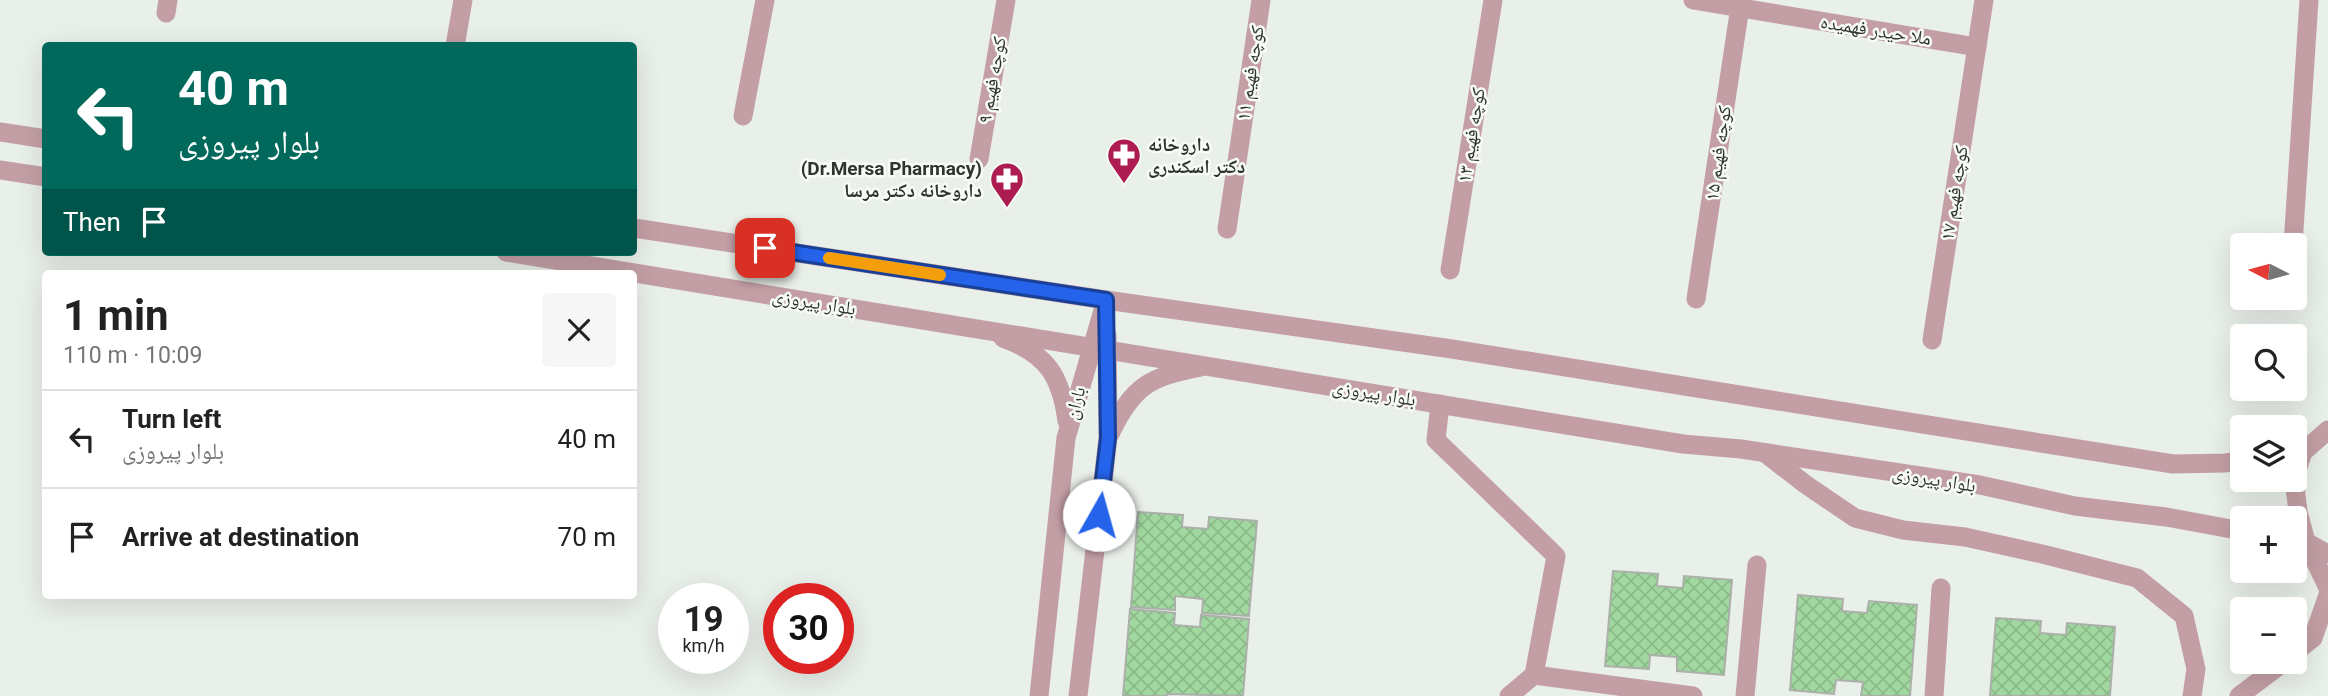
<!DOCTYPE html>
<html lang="en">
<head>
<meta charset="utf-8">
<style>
  body { margin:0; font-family:Roboto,"Noto Naskh Arabic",sans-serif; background:#f6f6f6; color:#222; height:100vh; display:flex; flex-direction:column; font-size:26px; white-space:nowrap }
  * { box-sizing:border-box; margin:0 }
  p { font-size:23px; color:#767676 }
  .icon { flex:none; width:38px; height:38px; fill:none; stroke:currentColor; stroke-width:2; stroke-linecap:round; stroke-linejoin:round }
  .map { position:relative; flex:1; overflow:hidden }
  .drawer { position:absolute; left:42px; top:270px; width:595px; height:329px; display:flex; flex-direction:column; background:#fff; border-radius:7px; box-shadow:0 7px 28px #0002 }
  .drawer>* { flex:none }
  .banner { position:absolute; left:42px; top:42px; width:595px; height:214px; border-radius:7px; box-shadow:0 7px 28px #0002; background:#00695c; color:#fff; overflow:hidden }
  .needle { width:46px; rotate:276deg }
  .tools { position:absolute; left:2230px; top:233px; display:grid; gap:14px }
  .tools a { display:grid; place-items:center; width:77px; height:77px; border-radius:7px; background:#fff; box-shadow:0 7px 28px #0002; font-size:35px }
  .speed { position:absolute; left:658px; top:583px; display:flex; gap:14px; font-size:35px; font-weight:700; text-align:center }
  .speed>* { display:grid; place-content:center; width:91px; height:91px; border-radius:50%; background:#fff; box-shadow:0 7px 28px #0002; line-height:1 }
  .speed small { font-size:18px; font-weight:400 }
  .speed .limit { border:10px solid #d22; background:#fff; color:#111 }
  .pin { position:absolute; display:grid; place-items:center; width:60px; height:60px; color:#fff; margin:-30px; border-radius:14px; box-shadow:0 4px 10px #0006 }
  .me { position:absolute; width:77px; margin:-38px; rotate:7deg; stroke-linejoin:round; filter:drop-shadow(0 0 5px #0008) }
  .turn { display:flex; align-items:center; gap:24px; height:147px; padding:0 21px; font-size:32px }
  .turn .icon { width:91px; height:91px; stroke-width:2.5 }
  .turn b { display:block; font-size:49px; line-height:60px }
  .then { display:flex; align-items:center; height:66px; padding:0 21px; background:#0003; gap:14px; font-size:26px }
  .round { display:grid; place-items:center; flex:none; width:74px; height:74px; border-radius:7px; background:#f6f6f6 }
  .summary { display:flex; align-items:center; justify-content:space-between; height:119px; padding:0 21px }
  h1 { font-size:42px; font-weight:700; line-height:52px }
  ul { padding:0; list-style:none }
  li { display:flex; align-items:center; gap:21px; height:98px; padding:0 21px; border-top:2px solid #e0e0e0 }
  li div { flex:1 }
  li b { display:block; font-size:26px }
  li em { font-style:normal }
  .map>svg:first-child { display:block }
  .building { fill:url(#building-cross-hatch); stroke:#abb0aa; stroke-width:2 }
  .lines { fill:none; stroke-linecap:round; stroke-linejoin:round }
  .service { stroke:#c39fa5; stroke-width:19 }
  .minor { stroke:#c39fa5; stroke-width:19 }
  .tertiary { stroke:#c39fa5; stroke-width:19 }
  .route-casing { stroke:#184099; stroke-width:18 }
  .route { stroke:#2563eb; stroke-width:12 }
  .slow { stroke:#f59e0b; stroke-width:12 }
  .labels { text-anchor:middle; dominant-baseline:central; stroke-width:5; stroke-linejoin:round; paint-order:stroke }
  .street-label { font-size:19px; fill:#313331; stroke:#f7fdf6 }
  .poi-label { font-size:19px; font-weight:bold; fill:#313331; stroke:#f7fdf6; text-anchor:start }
</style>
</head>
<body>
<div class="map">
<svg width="2328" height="696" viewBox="0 0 2328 696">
  <defs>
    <pattern id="building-cross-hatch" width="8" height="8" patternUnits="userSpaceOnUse" patternTransform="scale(1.75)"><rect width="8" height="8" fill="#a1d89f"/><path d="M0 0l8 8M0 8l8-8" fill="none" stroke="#8bba89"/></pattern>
  </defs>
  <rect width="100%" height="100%" fill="#e9efe9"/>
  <!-- building -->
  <g class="building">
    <polygon points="1138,512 1183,515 1182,527 1208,529 1209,517 1257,521 1249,616 1202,613 1203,599 1175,596 1175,610 1131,607"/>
    <polygon points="1613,571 1658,574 1657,586 1683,588 1684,576 1732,580 1724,675 1677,671 1677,657 1650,655 1649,669 1605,666"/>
    <polygon points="1798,595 1843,599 1842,611 1867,613 1869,601 1917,605 1910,696 1861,696 1863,682 1836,680 1834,694 1790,690"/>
    <polygon points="1130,609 1175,613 1174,625 1200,627 1201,615 1249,619 1243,696 1167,694 1167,696 1123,696"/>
    <polygon points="1996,618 2041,621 2040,633 2066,635 2067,623 2115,627 2110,696 1990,696"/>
  </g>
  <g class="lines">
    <!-- service -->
    <g class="service">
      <polyline points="166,13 168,0"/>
      <polyline points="2293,245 2309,0"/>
    </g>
    <!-- minor -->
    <g class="minor">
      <polyline points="1693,0 1977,47"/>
      <polyline points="455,46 463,0"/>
      <polyline points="743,116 765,0"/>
      <polyline points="979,159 1006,0"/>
      <polyline points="1227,229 1261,0"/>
      <polyline points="1450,270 1493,0"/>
      <polyline points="1696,299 1741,0"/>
      <path d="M1003 338C1047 354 1061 376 1067 421"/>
      <polyline points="1932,340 1984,0"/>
      <polyline points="1440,404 1436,440 1556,556 1534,675 1509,696"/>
      <path d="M1110 434C1133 385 1150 377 1201 367"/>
      <polyline points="1765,453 1805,484 1855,518 1903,530 1965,537 2042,554 2137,578 2184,616 2196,669 2192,696"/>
      <polyline points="2306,542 2328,588"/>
      <polyline points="2294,653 2313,638 2328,595"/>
      <polyline points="1534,675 1693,696"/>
      <polyline points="1039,696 1066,438 1106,300"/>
      <polyline points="1078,696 1108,438 1107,335"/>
      <polyline points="1745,696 1757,565"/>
      <polyline points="1934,696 1941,588"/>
      <polyline points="2239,696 2284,662"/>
    </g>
    <!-- tertiary -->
    <g class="tertiary">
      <polyline points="0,132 46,139"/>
      <polyline points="0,170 46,177"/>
      <polyline points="634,228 1106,300 1452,349 2173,464 2225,463 2242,460"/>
      <polyline points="506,252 1683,444 1741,449 1980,485 2075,506 2166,517 2242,531"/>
      <polyline points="2294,479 2303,452 2328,430"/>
      <polyline points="2294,480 2298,511 2306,542 2328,554"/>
    </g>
  </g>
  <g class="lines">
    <!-- route casing -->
    <g class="route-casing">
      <polyline id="route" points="765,248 1106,300 1108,438 1099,515"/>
    </g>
    <!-- route -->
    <use href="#route" class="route"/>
    <!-- slow -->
    <polyline class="slow" points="829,258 940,275"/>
  </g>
  <!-- icons -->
  <defs>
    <g id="pharmacy-pin" transform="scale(1.75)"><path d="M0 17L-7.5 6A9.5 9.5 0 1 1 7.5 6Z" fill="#ad1c50" stroke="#f7fdf6"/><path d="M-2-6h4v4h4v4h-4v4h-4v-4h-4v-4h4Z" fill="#fff"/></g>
  </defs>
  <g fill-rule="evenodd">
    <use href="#pharmacy-pin" x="1124" y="155"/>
    <use href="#pharmacy-pin" x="1007" y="179"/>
  </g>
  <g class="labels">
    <!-- street labels -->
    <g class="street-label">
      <text transform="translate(1876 30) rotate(9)">ملا حیدر فهمیده</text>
      <text transform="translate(1250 73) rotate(-81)">کوچه فهیم ۱۱</text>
      <text transform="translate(992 80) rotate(-80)">کوچه فهیم ۹</text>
      <text transform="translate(1471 135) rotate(-81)">کوچه فهیم ۱۳</text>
      <text transform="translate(1718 153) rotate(-82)">کوچه فهیم ۱۵</text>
      <text transform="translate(1954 193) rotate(-81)">کوچه فهیم ۱۷</text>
      <text transform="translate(814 302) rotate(9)">بلوار پیروزی</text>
      <text transform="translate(1374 393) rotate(9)">بلوار پیروزی</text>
      <text transform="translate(1075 403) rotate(-75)">باران</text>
      <text transform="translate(1934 479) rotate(9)">بلوار پیروزی</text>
    </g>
    <!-- poi labels -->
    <g class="poi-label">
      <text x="1148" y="144">داروخانه<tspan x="1148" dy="22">دکتر اسکندری</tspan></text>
      <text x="982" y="168" text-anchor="end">(Dr.Mersa Pharmacy)<tspan x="982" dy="22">داروخانه دکتر مرسا</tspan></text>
    </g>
  </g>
</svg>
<div class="tools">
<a><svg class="needle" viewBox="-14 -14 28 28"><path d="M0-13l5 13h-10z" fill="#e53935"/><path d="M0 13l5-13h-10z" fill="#767676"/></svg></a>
<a><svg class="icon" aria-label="search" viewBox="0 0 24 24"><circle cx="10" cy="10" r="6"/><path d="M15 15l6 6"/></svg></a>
<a><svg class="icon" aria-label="layers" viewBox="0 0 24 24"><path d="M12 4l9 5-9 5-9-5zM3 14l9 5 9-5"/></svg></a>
<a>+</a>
<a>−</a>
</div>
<div class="speed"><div>19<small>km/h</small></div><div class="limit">30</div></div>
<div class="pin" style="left:765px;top:248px;background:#d93025"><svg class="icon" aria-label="arrive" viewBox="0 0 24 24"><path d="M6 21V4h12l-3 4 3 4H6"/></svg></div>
<svg class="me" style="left:1099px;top:515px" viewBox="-20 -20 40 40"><circle r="19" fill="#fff"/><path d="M0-13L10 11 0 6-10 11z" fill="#2563eb"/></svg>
<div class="banner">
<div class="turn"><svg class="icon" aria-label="left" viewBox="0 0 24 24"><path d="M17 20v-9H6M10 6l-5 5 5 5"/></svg><div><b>40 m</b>بلوار پیروزی</div></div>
<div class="then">Then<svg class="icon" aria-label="arrive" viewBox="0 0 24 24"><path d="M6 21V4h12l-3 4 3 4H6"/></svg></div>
</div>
<section class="drawer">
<div class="summary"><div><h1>1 min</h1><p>110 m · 10:09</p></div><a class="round"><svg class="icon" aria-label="close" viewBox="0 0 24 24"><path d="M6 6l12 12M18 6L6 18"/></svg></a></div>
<ul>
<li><svg class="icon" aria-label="left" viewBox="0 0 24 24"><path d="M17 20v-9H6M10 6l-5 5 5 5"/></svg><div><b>Turn left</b><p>بلوار پیروزی</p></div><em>40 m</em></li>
<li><svg class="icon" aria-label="arrive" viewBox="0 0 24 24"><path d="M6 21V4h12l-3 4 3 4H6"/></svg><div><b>Arrive at destination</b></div><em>70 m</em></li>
</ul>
</section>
</div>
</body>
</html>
